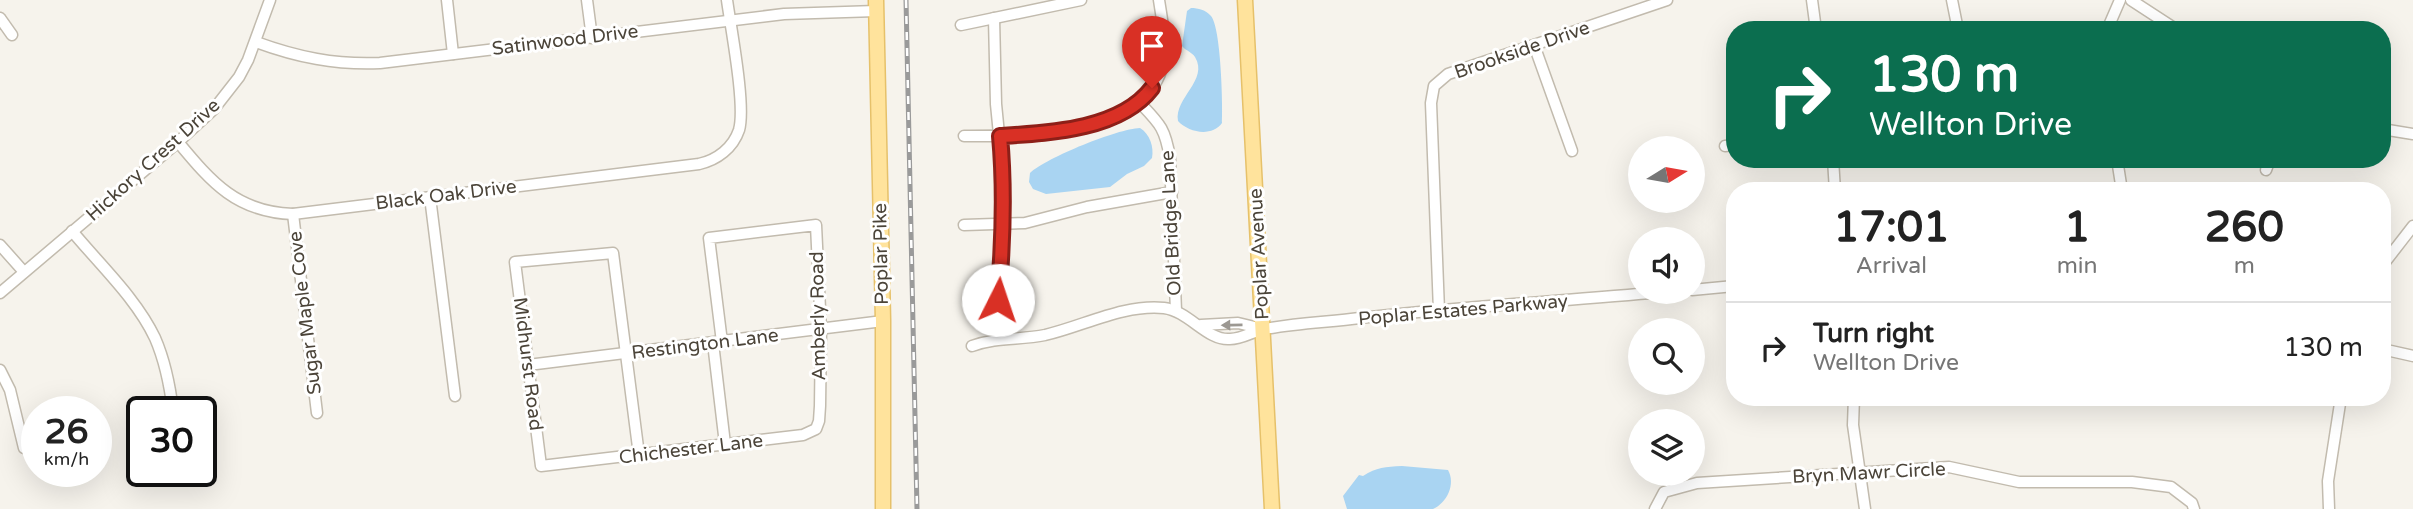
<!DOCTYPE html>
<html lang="en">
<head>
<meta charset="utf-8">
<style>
  body { margin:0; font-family:"Varela Round",sans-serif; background:#f2f2f2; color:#222; height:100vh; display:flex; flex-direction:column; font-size:26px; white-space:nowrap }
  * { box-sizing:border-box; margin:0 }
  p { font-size:23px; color:#767676 }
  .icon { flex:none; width:38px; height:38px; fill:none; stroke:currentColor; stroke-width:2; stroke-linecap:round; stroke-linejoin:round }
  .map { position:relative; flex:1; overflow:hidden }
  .side { position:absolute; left:1726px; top:182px; width:665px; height:224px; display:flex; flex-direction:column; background:#fff; border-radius:28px; box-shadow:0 7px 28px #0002 }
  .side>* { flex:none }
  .hud { position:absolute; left:1726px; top:21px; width:665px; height:147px; border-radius:28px; box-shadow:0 7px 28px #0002; background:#0b6e4f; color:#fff; overflow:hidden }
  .needle { width:46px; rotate:79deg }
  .buttons { position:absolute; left:1628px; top:136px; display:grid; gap:14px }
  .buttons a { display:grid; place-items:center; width:77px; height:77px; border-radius:50%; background:#fff; box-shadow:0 7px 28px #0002; font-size:35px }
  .speed { position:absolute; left:21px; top:396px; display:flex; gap:14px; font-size:35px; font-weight:700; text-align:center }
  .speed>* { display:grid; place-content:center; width:91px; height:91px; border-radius:50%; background:#fff; box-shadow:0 7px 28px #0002; line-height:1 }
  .speed small { font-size:18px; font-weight:400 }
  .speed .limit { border:4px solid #111; border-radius:10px; background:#fff; color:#111 }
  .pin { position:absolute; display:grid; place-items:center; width:60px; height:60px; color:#fff; margin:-72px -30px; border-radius:50% 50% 50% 0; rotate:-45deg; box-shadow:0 0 7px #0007 }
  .pin .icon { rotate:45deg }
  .me { position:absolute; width:77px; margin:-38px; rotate:4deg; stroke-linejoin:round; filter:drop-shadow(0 0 5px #0008) }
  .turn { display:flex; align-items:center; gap:24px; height:147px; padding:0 28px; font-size:32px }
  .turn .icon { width:91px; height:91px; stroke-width:2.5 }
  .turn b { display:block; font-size:49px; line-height:60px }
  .eta { display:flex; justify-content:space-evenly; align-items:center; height:119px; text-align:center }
  .eta b { font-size:42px; font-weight:800; line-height:49px }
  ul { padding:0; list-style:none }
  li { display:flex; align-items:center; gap:21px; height:91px; padding:0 28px; border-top:2px solid #e0e0e0 }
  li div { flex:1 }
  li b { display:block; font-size:26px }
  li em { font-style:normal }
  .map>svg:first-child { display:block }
  .water { fill:#a9d4f2 }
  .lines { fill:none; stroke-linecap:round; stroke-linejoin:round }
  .minor-casing { stroke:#c2bbae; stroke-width:13 }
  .major-casing { stroke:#e6c16a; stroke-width:17 }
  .minor { stroke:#fff; stroke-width:10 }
  .major { stroke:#ffe39c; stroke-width:14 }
  .rail-casing { stroke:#9a9a9a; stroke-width:5 }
  .rail { stroke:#fff; stroke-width:2.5; stroke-dasharray:8; stroke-linecap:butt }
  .oneway { fill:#9c9892 }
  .route-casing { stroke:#8d1f18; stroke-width:18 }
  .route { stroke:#d93025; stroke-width:12 }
  .labels { text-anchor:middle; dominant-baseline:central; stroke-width:6; stroke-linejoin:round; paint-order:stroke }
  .street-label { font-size:19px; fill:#4b4439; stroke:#fff }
</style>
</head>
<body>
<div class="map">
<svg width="2413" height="509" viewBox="0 0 2413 509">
  <rect width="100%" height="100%" fill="#f6f3ec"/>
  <!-- water -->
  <g class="water">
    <path d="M1191 8C1198 8 1206 10 1211 16 1221 28 1223 104 1222 123 1212 137 1189 133 1178 121 1174 98 1209 80 1195 57 1192 52 1186 51 1182 46L1187 11Z"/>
    <path d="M1140 128C1150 134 1154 147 1152 158L1144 166 1127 174 1110 187 1046 194 1033 189 1029 182 1030 173C1048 157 1117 129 1140 128Z"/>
    <path d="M1402 466 1448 470C1456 484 1447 503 1433 509H1347L1343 496 1359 475 1363 476C1377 467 1385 467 1402 466Z"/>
  </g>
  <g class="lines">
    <!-- minor casing -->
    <g class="minor-casing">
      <g id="minor">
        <polyline points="447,0 453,54"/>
        <polyline points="587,0 592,38"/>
        <polyline points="1812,0 1816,30"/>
        <polyline points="1952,0 1958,30"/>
        <polyline points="2131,0 2177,30"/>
        <polyline points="0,18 12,35"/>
        <polyline points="994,18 996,104 1004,185 1004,224 998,300 1003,339"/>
        <polyline points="961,25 1081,0"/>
        <polyline points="2107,30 2120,0"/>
        <path d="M256 42C297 57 335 65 380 63L784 14 876 11"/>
        <polyline points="1534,45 1572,151"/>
        <path d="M1140 103C1160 124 1165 128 1170 158L1176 311"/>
        <polyline points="2382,129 2413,134"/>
        <path d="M964 136C1023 136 1146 138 1163 64 1167 44 1162 20 1159 0"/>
        <path d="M178 142C212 183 237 212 293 214L699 164C717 160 733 148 739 130 746 106 731 29 727 0"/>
        <polyline points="1725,146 1734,145"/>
        <polyline points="1833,159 1835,191"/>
        <polyline points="2117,159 2122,191"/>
        <polyline points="2266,170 2270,159"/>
        <polyline points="430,197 455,396"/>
        <polyline points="293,214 317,413"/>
        <polyline points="964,225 1025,223 1087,207 1172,192"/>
        <path d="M72 231C100 265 136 298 155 338 165 361 170 386 173 411"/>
        <polyline points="0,245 24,272"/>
        <polyline points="2382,266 2413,226"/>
        <polyline points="1692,290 1734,286"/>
        <polyline points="0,293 178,142 214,109 239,77 248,60 270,0"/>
        <polyline points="1439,311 1431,103 1434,86 1448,74 1667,0"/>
        <polyline points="1201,325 1238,323 1263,329"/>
        <polyline points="713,343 725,444"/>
        <path d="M972 346C996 337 1020 340 1045 335 1084 326 1123 304 1164 308 1189 311 1207 341 1230 339 1243 339 1253 331 1265 329 1296 323 1329 322 1360 318 1460 307 1562 301 1662 292"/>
        <polyline points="2382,349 2413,356"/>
        <polyline points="528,365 883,321"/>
        <polyline points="0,370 10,390 24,448"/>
        <polyline points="1854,397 1853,425 1865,509"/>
        <polyline points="639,455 613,253 515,262 541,466 803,435 816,429 819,421 820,406 821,330 816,225 709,238 722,342"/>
        <polyline points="1655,509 1664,492 1697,483 1949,467 2019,482 2132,482 2171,487 2192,503 2194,509"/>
        <polyline points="2329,509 2328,481 2341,397"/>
      </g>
    </g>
    <!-- major casing -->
    <g class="major-casing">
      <g id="major">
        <polyline points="876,0 883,321 883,509"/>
        <polyline points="1245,0 1272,509"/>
      </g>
    </g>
    <!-- minor -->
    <use href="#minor" class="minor"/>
    <!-- major -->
    <use href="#major" class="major"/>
    <!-- rail casing -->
    <g class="rail-casing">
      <polyline id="rail" points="906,0 917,509"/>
    </g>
    <!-- rail -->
    <use href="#rail" class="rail"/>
  </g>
  <!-- one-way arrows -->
  <defs><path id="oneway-solid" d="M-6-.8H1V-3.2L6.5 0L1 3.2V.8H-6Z" transform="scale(1.75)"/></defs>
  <use class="oneway" href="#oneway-solid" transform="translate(1232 325) rotate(179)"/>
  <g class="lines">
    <!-- route casing -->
    <g class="route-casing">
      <path id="route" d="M998 300C1003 245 1005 191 1000 136 1049 133 1120 130 1152 88"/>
    </g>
    <!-- route -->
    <use href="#route" class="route"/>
  </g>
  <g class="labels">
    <!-- street labels -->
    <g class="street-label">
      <text transform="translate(565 40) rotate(-7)">Satinwood Drive</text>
      <text transform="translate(1522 50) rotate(-19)">Brookside Drive</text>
      <text transform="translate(153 160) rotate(-42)">Hickory Crest Drive</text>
      <text transform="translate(446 195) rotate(-7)">Black Oak Drive</text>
      <text transform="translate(1171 223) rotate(-93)">Old Bridge Lane</text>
      <text transform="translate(881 254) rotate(-91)">Poplar Pike</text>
      <text transform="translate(1259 254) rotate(-93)">Poplar Avenue</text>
      <text transform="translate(1463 310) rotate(-5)">Poplar Estates Parkway</text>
      <text transform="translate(305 313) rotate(-97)">Sugar Maple Cove</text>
      <text transform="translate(818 316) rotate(-91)">Amberly Road</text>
      <text transform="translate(705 344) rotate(-7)">Restington Lane</text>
      <text transform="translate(528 364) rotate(83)">Midhurst Road</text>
      <text transform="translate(691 449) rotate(-7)">Chichester Lane</text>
      <text transform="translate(1869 473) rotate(-3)">Bryn Mawr Circle</text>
    </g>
  </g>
</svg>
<div class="buttons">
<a><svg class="needle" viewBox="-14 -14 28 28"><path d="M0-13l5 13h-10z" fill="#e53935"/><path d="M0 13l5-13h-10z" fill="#767676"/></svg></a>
<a><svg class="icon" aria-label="sound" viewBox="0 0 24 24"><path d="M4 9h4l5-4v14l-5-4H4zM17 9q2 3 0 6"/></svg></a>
<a><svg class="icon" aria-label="search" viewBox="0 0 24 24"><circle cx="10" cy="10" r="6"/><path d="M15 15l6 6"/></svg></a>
<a><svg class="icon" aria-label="layers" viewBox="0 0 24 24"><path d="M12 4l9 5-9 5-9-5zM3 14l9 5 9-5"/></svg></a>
</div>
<div class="speed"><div>26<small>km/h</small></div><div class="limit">30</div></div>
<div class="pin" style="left:1152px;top:88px;background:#d93025"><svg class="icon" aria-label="arrive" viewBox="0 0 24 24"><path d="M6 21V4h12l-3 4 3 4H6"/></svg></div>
<svg class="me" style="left:998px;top:300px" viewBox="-20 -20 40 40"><circle r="19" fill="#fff"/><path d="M0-13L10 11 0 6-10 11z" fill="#d93025"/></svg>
<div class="hud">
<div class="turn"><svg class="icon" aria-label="right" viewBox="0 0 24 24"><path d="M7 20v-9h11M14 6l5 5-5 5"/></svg><div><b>130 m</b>Wellton Drive</div></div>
</div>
<section class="side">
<div class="eta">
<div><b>17:01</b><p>Arrival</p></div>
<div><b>1</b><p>min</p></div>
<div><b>260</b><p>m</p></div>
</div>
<ul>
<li><svg class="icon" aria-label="right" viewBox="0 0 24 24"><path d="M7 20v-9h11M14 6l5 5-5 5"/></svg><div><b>Turn right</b><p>Wellton Drive</p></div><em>130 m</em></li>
</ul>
</section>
</div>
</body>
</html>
